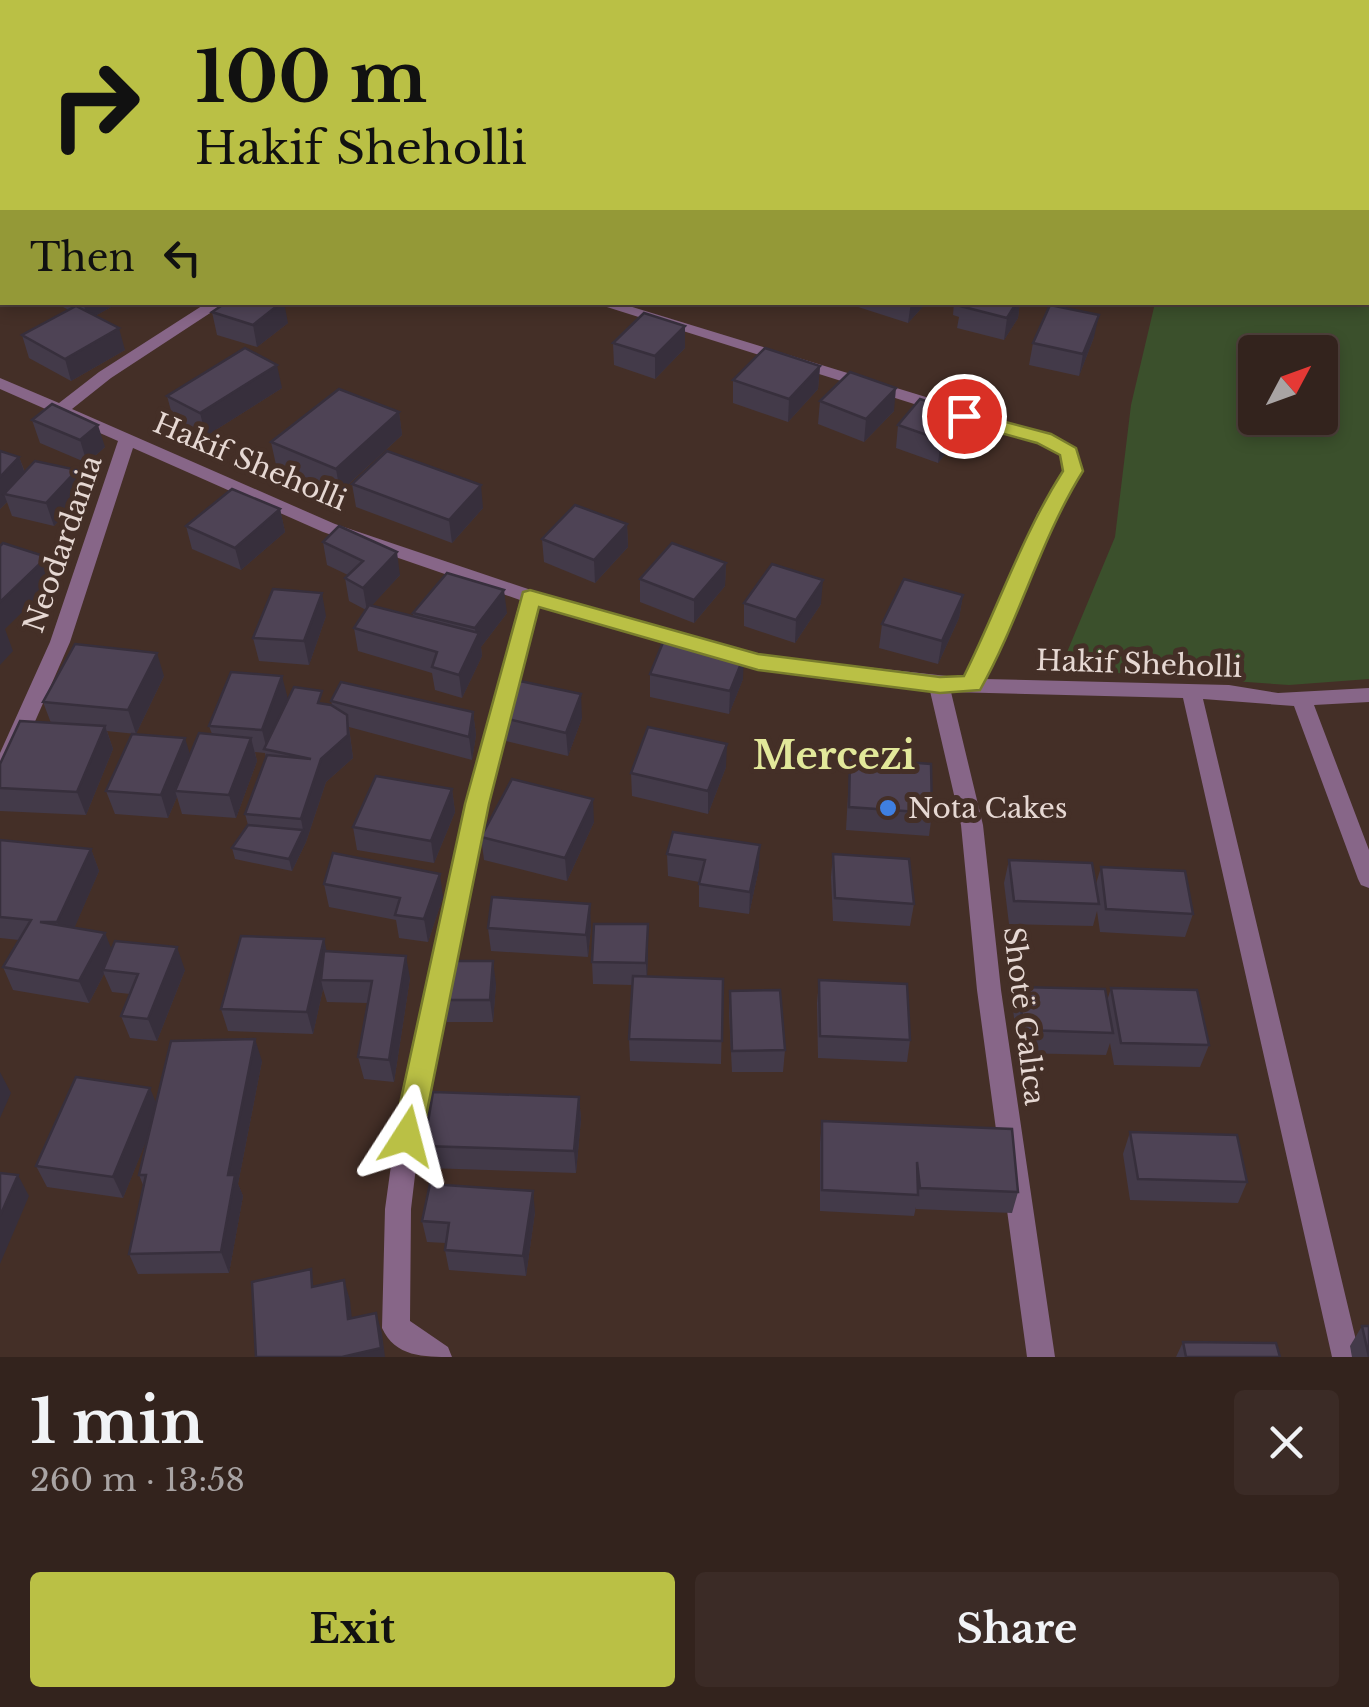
<!DOCTYPE html>
<html lang="en">
<head>
<meta charset="utf-8">
<style>
  body { margin:0; font-family:"Libre Baskerville",serif; background:#3b2b26; color:#f1f3f6; height:100vh; display:flex; flex-direction:column; font-size:38px; white-space:nowrap }
  * { box-sizing:border-box; margin:0 }
  p { font-size:32px; color:#a9a4a4 }
  .icon { flex:none; width:55px; height:55px; fill:none; stroke:currentColor; stroke-width:2; stroke-linecap:round; stroke-linejoin:round }
  .map { position:relative; height:1357px; overflow:hidden }
  .drawer { display:flex; flex-direction:column; background:#33231d; flex:1 }
  .drawer>* { flex:none }
  .top-card { position:absolute; left:0px; top:0px; width:1370px; height:305px; box-shadow:0 5px 15px #0003,0 0 0 2px #4e403b; background:#bac045; color:#111; overflow:hidden }
  .needle { width:65px; rotate:49deg }
  .fabs { position:absolute; left:1238px; top:335px; display:grid; gap:20px }
  .fabs a { display:grid; place-items:center; width:100px; height:100px; border-radius:10px; background:#33231d; box-shadow:0 5px 15px #0003,0 0 0 2px #4e403b; font-size:50px }
  .pin { position:absolute; display:grid; place-items:center; width:85px; height:85px; color:#fff; margin:-42px; border:5px solid #fff; border-radius:50%; box-shadow:0 2px 10px #0007 }
  .me { position:absolute; width:110px; margin:-55px; rotate:9deg; stroke-linejoin:round; filter:drop-shadow(0 0 8px #0008) }
  .turn { display:flex; align-items:center; gap:35px; height:210px; padding:0 30px; font-size:45px }
  .turn .icon { width:130px; height:130px; stroke-width:2.5 }
  .turn b { display:block; font-size:70px; line-height:85px }
  .then { display:flex; align-items:center; height:95px; padding:0 30px; background:#0003; gap:20px; font-size:38px }
  .round { display:grid; place-items:center; flex:none; width:105px; height:105px; border-radius:10px; background:#3b2b26 }
  .head { display:flex; align-items:center; justify-content:space-between; height:170px; padding:0 30px }
  h1 { font-size:60px; font-weight:700; line-height:75px }
  .primary-button { display:flex; gap:20px; margin-top:auto; padding:20px 30px }
  .primary-button a { flex:1; height:115px; border-radius:10px; background:#bac045; color:#111; font-size:40px; font-weight:700; line-height:115px; text-align:center }
  .primary-button a+a { background:#3b2b26; color:#f1f3f6 }
  .map>svg:first-child { display:block }
  .green { fill:#3b502c; fill-rule:evenodd }
  .lines { fill:none; stroke-linecap:round; stroke-linejoin:round }
  .street { fill:#876688; fill-rule:evenodd }
  .wall { fill:#433a49 }
  .shaded-wall { fill:#372f3c }
  .building { fill:#4e4355; stroke:#372f3c; stroke-width:2.5 }
  .route { fill:#bac045; stroke:#797d2d; stroke-width:2.5 }
  .shop-dot { fill:#3f7fe0; stroke:#442f27; stroke-width:4 }
  .labels { text-anchor:middle; dominant-baseline:central; stroke-width:10; stroke-linejoin:round; paint-order:stroke }
  .street-label { font-size:28px; fill:#e6d8d3; stroke:#442f27 }
  .poi-label { font-size:28px; fill:#e6d8d3; stroke:#442f27; text-anchor:start }
  .district-label { font-size:38px; font-weight:bold; fill:#e2e89a; stroke:#442f27 }
</style>
</head>
<body>
<div class="map">
<svg width="1369" height="1357" viewBox="0 0 1369 1357">
  <rect width="100%" height="100%" fill="#442f27"/>
  <!-- green -->
  <path class="green" d="M875 0H1369V679L1289 685 1060 669 1115 537 1131 405 1155 303 1368 302V2ZM1255 352H1320V418H1255Z"/>
  <g class="lines">
    <!-- street -->
    <g class="street">
      <polygon points="571,0 589,0 590,2 573,2"/>
      <polygon points="845,0 864,0 865,2 847,2"/>
      <rect x="1368" y="131" width="1" height="8"/>
      <path d="M208 302H227L111 378 72 409 335 524 537 592 758 655 965 678 1001 604 1037 514 1064 471 1061 455 1038 443 591 302H616L1050 435 1075 448 1082 471 1055 514 1021 604 984 679 1229 685 1278 693 1369 688V702L1314 705 1369 850V888L1361 885 1358 879 1294 706 1203 699 1360 1357H1332L1183 698 951 692 983 825 1001 990 1055 1357H1027L977 990 961 825 930 691 758 669 537 606 495 775 424 1100 411 1209 410 1321 448 1347 452 1357C424 1357 395 1357 382 1328L385 1209 400 1100 473 775 520 600 323 532 133 448 70 642 11 776 7 782 0 784V753L50 642 118 441 0 389V378L59 403 99 372Z"/>
    </g>
  </g>
  <!-- wall -->
  <g class="wall">
    <polygon points="918,0 1092,0 1091,2 925,2"/>
    <polygon points="2,173 2,205 0,204 0,175"/>
    <polygon points="53,302 120,302 95,316 125,350 71,381 29,358 22,335 69,310"/>
    <polygon points="856,302 927,302 908,323 855,306"/>
    <polygon points="954,302 1020,302 1018,318 1004,340 957,328 959,317 953,315"/>
    <polygon points="212,312 288,323 257,347 217,335"/>
    <polygon points="1094,337 1079,376 1029,365 1033,343"/>
    <polygon points="613,343 685,348 655,379 614,365"/>
    <polygon points="820,366 818,389 788,422 733,403 733,380"/>
    <polygon points="282,388 206,436 173,418 167,396"/>
    <polygon points="820,401 894,411 864,442 818,424"/>
    <polygon points="399,412 402,435 340,492 276,465 271,442"/>
    <polygon points="963,413 960,436 938,463 896,448 898,425"/>
    <polygon points="32,420 105,447 87,463 40,443"/>
    <polygon points="0,451 19,457 25,472 77,470 84,493 54,526 12,516 7,502 0,509"/>
    <polygon points="352,484 483,508 452,543 356,507"/>
    <polygon points="280,509 285,532 241,570 192,549 186,526"/>
    <polygon points="627,524 628,547 595,583 544,562 542,539"/>
    <polygon points="323,542 400,575 371,606 413,617 413,613 507,613 481,647 482,656 462,698 435,690 432,673 358,651 354,628 366,610 349,601 345,578 348,575 327,565"/>
    <polygon points="726,563 725,586 694,623 640,602 640,579"/>
    <polygon points="963,595 959,618 938,664 879,648 882,624"/>
    <polygon points="744,603 821,604 795,643 744,626"/>
    <polygon points="326,616 309,665 259,661 253,638"/>
    <polygon points="650,674 743,679 729,714 650,697"/>
    <polygon points="164,676 136,734 107,731 113,749 86,815 0,811 0,764 51,723 43,702"/>
    <polygon points="288,699 332,705 331,701 473,712 476,735 472,760 349,727 353,758 326,782 306,842 292,871 235,859 232,848 248,825 245,814 266,758 265,753 255,752 257,761 236,818 182,814 177,797 168,818 115,814 106,791 190,755 212,734 209,726"/>
    <polygon points="504,718 582,718 568,756 506,741"/>
    <polygon points="850,758 932,813 929,836 846,830"/>
    <polygon points="726,767 708,814 632,796 631,773"/>
    <polygon points="452,789 455,812 434,863 357,850 353,827"/>
    <polygon points="594,822 567,881 484,860 481,837"/>
    <polygon points="0,840 91,849 99,871 74,928 112,949 185,970 157,1041 130,1038 121,1016 130,994 112,992 104,974 89,1003 13,990 3,967 19,940 0,938"/>
    <polygon points="667,854 759,868 749,914 699,907 699,882 668,876"/>
    <polygon points="833,854 914,904 910,926 833,921 831,877"/>
    <polygon points="1009,860 1096,884 1101,867 1193,914 1185,937 1100,932 1097,911 1093,926 1009,924 1004,883"/>
    <polygon points="324,884 443,897 428,942 399,938 396,920 329,907"/>
    <polygon points="591,927 588,957 491,951 488,928"/>
    <polygon points="648,947 647,976 723,979 721,1064 630,1061 629,1039 632,985 593,984 592,962"/>
    <polygon points="327,951 410,978 394,1082 364,1079 358,1057 368,1003 327,1002 323,989 313,1034 228,1031 221,1009"/>
    <polygon points="819,980 910,1040 907,1062 818,1058 817,1003"/>
    <polygon points="496,984 493,1022 447,1022 443,1000"/>
    <polygon points="1018,987 1107,1001 1111,988 1209,1045 1200,1067 1114,1065 1110,1043 1106,1055 1018,1053 1013,1009"/>
    <polygon points="730,991 785,1050 783,1072 732,1072 729,1013"/>
    <polygon points="262,1061 238,1184 243,1196 229,1273 138,1274 129,1254 143,1185 139,1175 148,1136 123,1198 47,1187 36,1166 156,1102"/>
    <polygon points="579,1097 581,1119 576,1173 428,1168 424,1146"/>
    <polygon points="822,1121 1018,1192 1012,1213 916,1209 916,1207 914,1216 820,1211 820,1143"/>
    <polygon points="1130,1132 1247,1182 1238,1203 1130,1200 1123,1154"/>
    <polygon points="535,1212 526,1276 449,1270 445,1250 446,1243 427,1242 422,1221"/>
    <polygon points="1362,1326 1369,1357 1352,1357 1350,1346"/>
    <polygon points="1183,1342 1280,1357 1176,1357"/>
  </g>
  <!-- shaded-wall -->
  <g class="shaded-wall">
    <polygon points="0,0 6,0 7,2 2,2 2,11 0,12"/>
    <rect x="792" y="0" width="22" height="2"/>
    <polygon points="1073,0 1092,0 1091,2 1069,2"/>
    <polygon points="2,103 2,141 0,143 0,105"/>
    <polygon points="2,148 2,171 0,172 0,149"/>
    <polygon points="2,220 2,245 0,247 0,221"/>
    <polygon points="83,302 120,302 88,320"/>
    <polygon points="282,302 284,302 288,323 257,347 253,325"/>
    <polygon points="911,302 927,302 908,323"/>
    <polygon points="1017,302 1020,302 1018,318 1004,340 1007,318"/>
    <polygon points="1099,315 1094,337 1079,376 1083,354"/>
    <polygon points="685,326 685,348 655,379 655,356"/>
    <polygon points="119,328 125,350 71,381 65,359"/>
    <polygon points="277,365 282,388 206,436 200,413"/>
    <polygon points="820,366 818,389 788,422 789,399"/>
    <polygon points="896,388 894,411 864,442 866,419"/>
    <polygon points="399,412 402,435 340,492 336,469"/>
    <polygon points="963,413 960,436 938,463 941,440"/>
    <polygon points="98,425 105,447 87,463 80,440"/>
    <polygon points="19,457 27,479 4,494 7,502 0,509 0,477"/>
    <polygon points="77,470 84,493 54,526 46,503"/>
    <polygon points="481,485 483,508 452,543 449,520"/>
    <polygon points="280,509 285,532 241,570 235,548"/>
    <polygon points="627,524 628,547 595,583 594,560"/>
    <polygon points="397,552 400,575 367,611 363,588"/>
    <polygon points="47,557 55,580 5,629 13,651 0,665 0,602"/>
    <polygon points="726,563 725,586 694,623 694,600"/>
    <polygon points="823,580 821,604 795,643 796,620"/>
    <polygon points="504,590 507,613 481,647 482,656 462,698 459,675 476,639 475,628"/>
    <polygon points="322,593 326,616 309,665 304,641"/>
    <polygon points="963,595 959,618 938,664 942,641"/>
    <polygon points="157,653 164,676 136,734 128,710"/>
    <polygon points="744,656 743,679 729,714 730,691"/>
    <polygon points="282,676 288,699 267,750 262,730"/>
    <polygon points="581,694 582,718 568,756 566,733"/>
    <polygon points="473,712 476,735 472,760 469,737"/>
    <polygon points="347,715 353,758 326,782 306,842 292,871 289,859 303,830 301,819 321,759"/>
    <polygon points="105,726 113,749 86,815 77,792"/>
    <polygon points="185,738 192,761 175,791 177,797 168,818 161,795"/>
    <polygon points="251,738 257,761 236,818 229,795"/>
    <polygon points="727,744 726,767 708,814 708,791"/>
    <polygon points="452,789 455,812 434,863 431,841"/>
    <polygon points="593,799 594,822 567,881 565,858"/>
    <polygon points="760,845 759,868 749,914 750,892"/>
    <polygon points="91,849 99,871 67,945 57,922"/>
    <polygon points="440,874 443,897 428,942 424,919"/>
    <polygon points="590,904 591,927 588,957 586,935"/>
    <polygon points="648,924 648,947 647,985 646,963"/>
    <polygon points="105,933 114,955 103,970 104,974 89,1003 79,981"/>
    <polygon points="324,939 329,962 321,980 323,989 313,1034 307,1012"/>
    <polygon points="177,947 185,970 157,1041 148,1019"/>
    <polygon points="406,956 410,978 394,1082 389,1060"/>
    <polygon points="493,961 496,984 493,1022 490,1000"/>
    <polygon points="255,1039 262,1061 238,1184 243,1196 229,1273 221,1252 228,1175"/>
    <polygon points="0,1072 11,1093 0,1118"/>
    <polygon points="150,1088 159,1110 123,1198 113,1177"/>
    <polygon points="579,1097 581,1119 576,1173 574,1151"/>
    <polygon points="18,1175 29,1196 0,1264 0,1216"/>
    <polygon points="533,1191 535,1212 526,1276 523,1256"/>
    <polygon points="344,1280 350,1300 354,1339 348,1319"/>
    <polygon points="376,1313 382,1333 385,1357 342,1357"/>
  </g>
  <!-- building -->
  <g class="building">
    <polygon points="363,0 407,0 403,2 360,2"/>
    <polygon points="458,0 511,0 506,2 464,2"/>
    <polygon points="520,0 565,0 567,1 564,2 514,2"/>
    <polygon points="761,0 783,0 790,2 756,2"/>
    <polygon points="862,0 871,0 879,2 858,2"/>
    <polygon points="1008,0 1073,0 1069,2 1016,2"/>
    <polygon points="0,67 2,67 2,71 0,73 2,74 2,103 0,105"/>
    <polygon points="227,302 282,302 253,325 212,312"/>
    <polygon points="963,302 1017,302 1007,318 960,306"/>
    <polygon points="1050,305 1099,315 1083,354 1033,343"/>
    <polygon points="76,306 119,328 65,359 22,335"/>
    <polygon points="644,313 685,326 655,356 613,343"/>
    <polygon points="245,348 277,365 200,413 167,396"/>
    <polygon points="765,348 820,366 789,399 733,380"/>
    <polygon points="850,372 896,388 866,419 820,401"/>
    <polygon points="339,389 399,412 336,469 271,442"/>
    <polygon points="920,399 963,413 941,440 898,425"/>
    <polygon points="52,404 98,425 80,440 32,420"/>
    <polygon points="0,451 19,457 0,477"/>
    <polygon points="387,451 481,485 449,520 352,484"/>
    <polygon points="35,461 77,470 46,503 4,494"/>
    <polygon points="232,489 280,509 235,548 186,526"/>
    <polygon points="575,505 627,524 594,560 542,539"/>
    <polygon points="339,526 397,552 363,588 345,578 363,561 323,542"/>
    <polygon points="3,543 47,557 0,602 0,546"/>
    <polygon points="672,543 726,563 694,600 640,579"/>
    <polygon points="772,564 823,580 796,620 744,603"/>
    <polygon points="447,573 504,590 475,628 413,613"/>
    <polygon points="904,579 963,595 942,641 882,624"/>
    <polygon points="273,589 322,593 304,641 253,638"/>
    <polygon points="369,605 479,633 459,675 432,667 437,652 354,628"/>
    <polygon points="664,640 744,656 730,691 650,674"/>
    <polygon points="75,644 157,653 128,710 43,702"/>
    <polygon points="231,672 282,676 262,730 209,726"/>
    <polygon points="520,681 581,694 566,733 504,718"/>
    <polygon points="341,682 473,712 469,737 331,701"/>
    <polygon points="294,687 322,691 318,703 331,705 347,715 348,735 321,759 301,819 245,814 267,755 311,759 264,749"/>
    <polygon points="20,721 105,726 77,792 0,788 0,764"/>
    <polygon points="648,727 727,744 708,791 631,773"/>
    <polygon points="199,733 251,738 229,795 175,791"/>
    <polygon points="132,734 185,738 161,795 106,791"/>
    <polygon points="850,758 931,764 932,813 849,807"/>
    <polygon points="376,776 452,789 431,841 353,827"/>
    <polygon points="512,779 593,799 565,858 481,837"/>
    <polygon points="248,825 303,830 289,859 232,848"/>
    <polygon points="673,832 760,845 750,892 699,884 705,860 667,854"/>
    <polygon points="0,840 91,849 57,922 40,922 105,933 79,981 3,967 31,920 0,917"/>
    <polygon points="333,853 440,874 424,919 395,915 400,898 324,884"/>
    <polygon points="833,854 909,859 914,904 835,898"/>
    <polygon points="1009,860 1092,863 1099,904 1014,901"/>
    <polygon points="1101,867 1185,871 1193,914 1106,909"/>
    <polygon points="492,897 590,904 586,935 488,928"/>
    <polygon points="594,924 648,924 646,963 592,962"/>
    <polygon points="241,936 324,939 307,1012 221,1009"/>
    <polygon points="115,941 177,947 148,1019 121,1016 138,974 103,970"/>
    <polygon points="324,951 406,956 389,1060 358,1057 372,981 321,980"/>
    <polygon points="448,961 493,961 490,1000 443,1000"/>
    <polygon points="633,976 723,979 722,1041 629,1039"/>
    <polygon points="819,980 907,984 910,1040 820,1036"/>
    <polygon points="1018,987 1105,989 1113,1033 1024,1030"/>
    <polygon points="1111,988 1197,990 1209,1045 1121,1043"/>
    <polygon points="780,990 785,1050 732,1051 730,991"/>
    <polygon points="255,1039 228,1175 235,1175 221,1252 129,1254 146,1175 139,1175 171,1041"/>
    <polygon points="76,1077 150,1088 113,1177 36,1166"/>
    <polygon points="433,1092 579,1097 574,1151 424,1146"/>
    <polygon points="822,1121 1012,1129 1018,1192 920,1188 917,1162 918,1195 822,1190"/>
    <polygon points="1130,1132 1237,1135 1247,1182 1138,1179"/>
    <polygon points="0,1173 18,1175 0,1216"/>
    <polygon points="430,1184 533,1191 523,1256 445,1250 449,1223 422,1221"/>
    <polygon points="311,1269 312,1287 344,1280 348,1319 376,1313 381,1348 342,1357 256,1357 252,1282"/>
    <polygon points="1362,1326 1369,1326 1369,1357"/>
    <polygon points="1183,1342 1276,1343 1280,1357 1186,1357"/>
  </g>
  <!-- route -->
  <path class="route" d="M964 411 1051 434 1076 448 1083 471C1040 540 1020 619 980 690L940 693 758 670 539 607 489 804 422 1136 417 1146 407 1149 397 1146 393 1136 465 804 523 592 530 590 758 654 940 677 964 676C998 608 1022 535 1063 471L1060 455 1037 443 957 421V412Z"/>
  <!-- markers -->
  <circle class="shop-dot" cx="888" cy="808" r="10"/>
  <g class="labels">
    <!-- street labels -->
    <g class="street-label">
      <text transform="translate(250 462) rotate(23)">Hakif Sheholli</text>
      <text transform="translate(63 544) rotate(-71)">Neodardania</text>
      <text transform="translate(1139 664) rotate(2)">Hakif Sheholli</text>
      <text transform="translate(1024 1016) rotate(83)">Shotë Galica</text>
    </g>
    <!-- poi labels -->
    <g class="poi-label">
      <text x="908" y="808">Nota Cakes</text>
    </g>
    <!-- district labels -->
    <g class="district-label">
      <text x="834" y="755">Mercezi</text>
    </g>
  </g>
</svg>
<div class="fabs">
<a><svg class="needle" viewBox="-14 -14 28 28"><path d="M0-13l5 13h-10z" fill="#e53935"/><path d="M0 13l5-13h-10z" fill="#a9a4a4"/></svg></a>
</div>
<div class="pin" style="left:964px;top:416px;background:#d93025"><svg class="icon" aria-label="arrive" viewBox="0 0 24 24"><path d="M6 21V4h12l-3 4 3 4H6"/></svg></div>
<svg class="me" style="left:407px;top:1136px" viewBox="-20 -20 40 40"><path d="M0-17L14 15 0 8-14 15z" fill="#bac045" stroke="#fff" stroke-width="4"/></svg>
<div class="top-card">
<div class="turn"><svg class="icon" aria-label="right" viewBox="0 0 24 24"><path d="M7 20v-9h11M14 6l5 5-5 5"/></svg><div><b>100 m</b>Hakif Sheholli</div></div>
<div class="then">Then<svg class="icon" aria-label="left" viewBox="0 0 24 24"><path d="M17 20v-9H6M10 6l-5 5 5 5"/></svg></div>
</div>
</div>
<section class="drawer">
<div class="head"><div><h1>1 min</h1><p>260 m · 13:58</p></div><a class="round"><svg class="icon" aria-label="close" viewBox="0 0 24 24"><path d="M6 6l12 12M18 6L6 18"/></svg></a></div>
<div class="primary-button"><a>Exit</a><a>Share</a></div>
</section>
</body>
</html>
